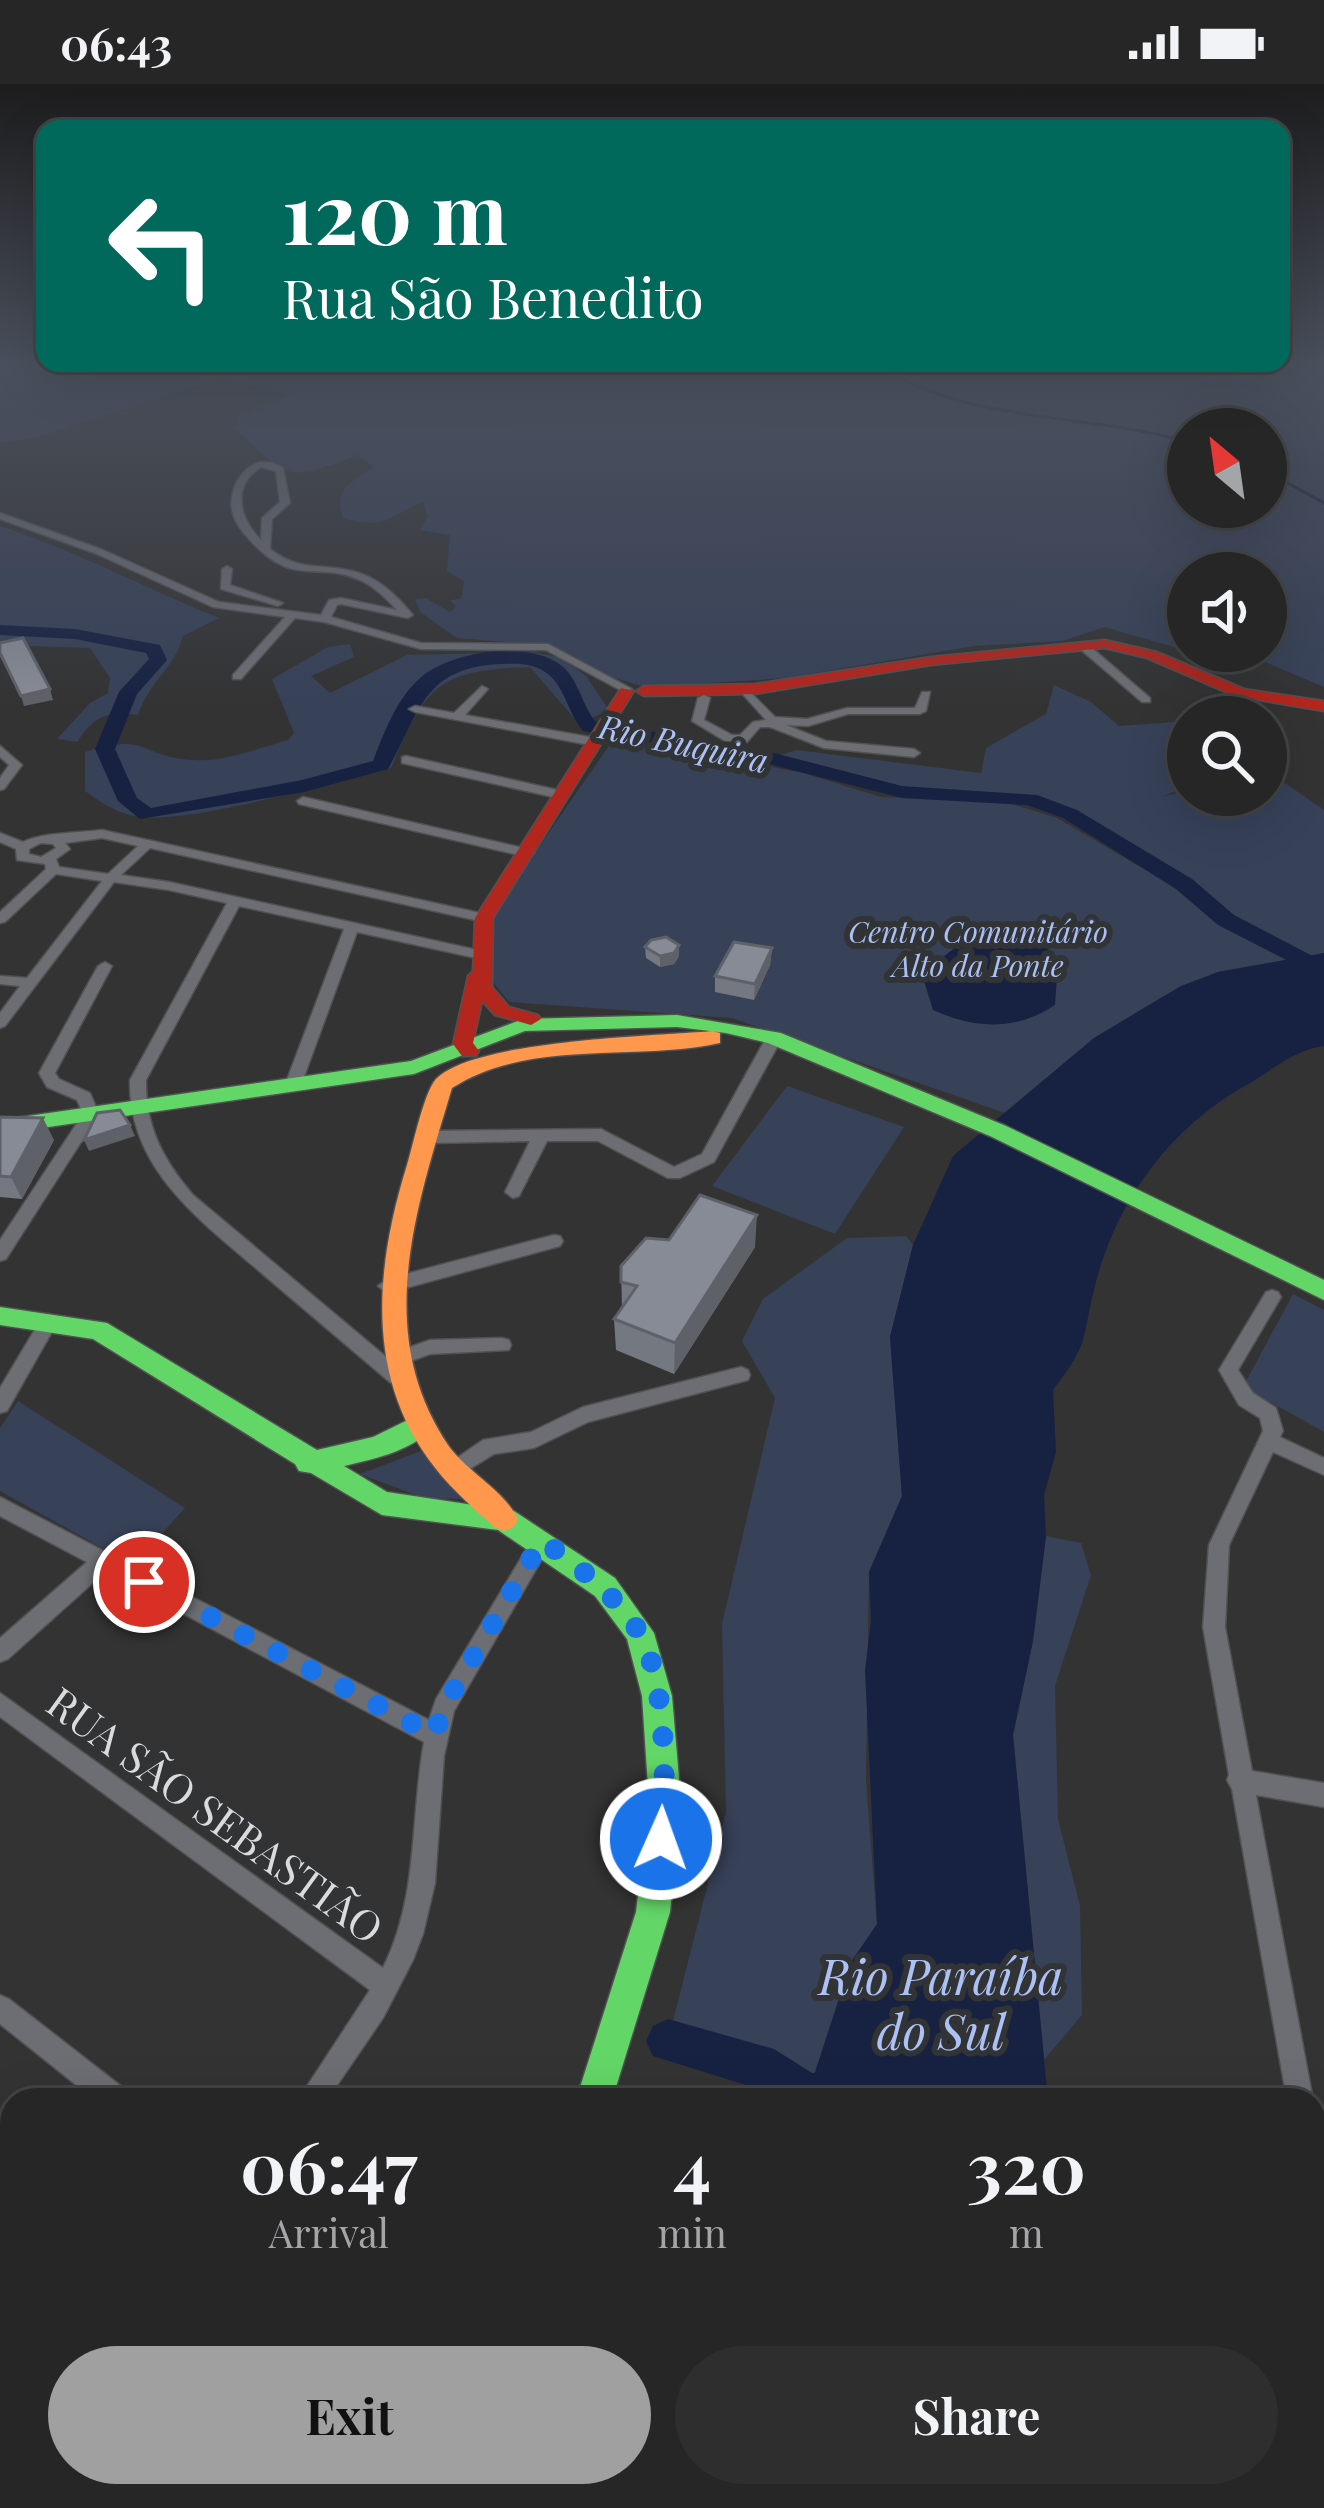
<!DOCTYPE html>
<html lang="en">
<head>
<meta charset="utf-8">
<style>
  body { margin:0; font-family:"Playfair Display",serif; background:#2e2e2f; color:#f1f3f6; height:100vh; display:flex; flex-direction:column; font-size:45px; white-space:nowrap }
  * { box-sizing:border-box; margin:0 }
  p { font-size:39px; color:#a4a5a7 }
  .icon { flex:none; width:66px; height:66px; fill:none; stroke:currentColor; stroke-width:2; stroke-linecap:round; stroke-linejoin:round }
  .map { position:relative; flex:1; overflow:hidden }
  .details { position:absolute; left:0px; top:2004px; width:1326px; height:420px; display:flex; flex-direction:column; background:#262627; border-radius:36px 36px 0 0; box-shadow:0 12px 48px #0002,0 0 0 3px #424344 }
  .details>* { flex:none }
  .top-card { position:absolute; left:36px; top:36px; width:1254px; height:252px; border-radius:24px; box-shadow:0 12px 48px #0002,0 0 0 3px #424344; background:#00695c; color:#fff; overflow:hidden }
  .needle { width:78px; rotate:331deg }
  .controls { position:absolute; left:1167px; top:324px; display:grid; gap:24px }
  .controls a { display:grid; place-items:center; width:120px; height:120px; border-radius:50%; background:#262627; box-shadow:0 12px 48px #0002,0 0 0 3px #424344; font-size:60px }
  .pin { position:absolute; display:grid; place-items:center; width:102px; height:102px; color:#fff; margin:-51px; border:6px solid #fff; border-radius:50%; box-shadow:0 3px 12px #0007 }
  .me { position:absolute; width:132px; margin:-66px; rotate:2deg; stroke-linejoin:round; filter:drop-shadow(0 0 9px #0008) }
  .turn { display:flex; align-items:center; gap:42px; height:252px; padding:0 48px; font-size:54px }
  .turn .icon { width:156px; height:156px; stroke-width:2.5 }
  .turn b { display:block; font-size:84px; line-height:102px }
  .eta { display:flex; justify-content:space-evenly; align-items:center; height:204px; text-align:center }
  .eta b { font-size:72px; font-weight:700; line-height:84px }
  .cta { display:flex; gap:24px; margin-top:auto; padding:24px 48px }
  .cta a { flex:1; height:138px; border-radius:72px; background:#a0a0a1; color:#111; font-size:48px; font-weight:700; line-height:138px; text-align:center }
  .cta a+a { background:#2e2e2f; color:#f1f3f6 }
  .status { display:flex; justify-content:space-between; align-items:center; height:84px; padding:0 60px; background:#262627; direction:ltr }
  .status svg { height:33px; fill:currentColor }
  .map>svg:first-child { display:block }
  .green { fill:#374158; fill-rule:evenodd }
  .water { fill:#172243 }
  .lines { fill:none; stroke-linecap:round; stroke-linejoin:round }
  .stream { stroke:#172243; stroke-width:3 }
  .river { fill:#172243; fill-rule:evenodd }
  .street-casing { stroke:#515152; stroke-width:3 }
  .fast-casing { stroke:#515152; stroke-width:3 }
  .slow-casing { stroke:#515152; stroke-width:3 }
  .jam-casing { stroke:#515152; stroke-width:3 }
  .street { fill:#6c6e74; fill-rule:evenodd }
  .fast { fill:#63d668; fill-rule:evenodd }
  .slow { fill:#ff974d; fill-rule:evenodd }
  .jam { fill:#b3261e; fill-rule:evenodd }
  .wall { fill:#747880 }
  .shaded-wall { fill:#5e6168 }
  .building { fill:#878b95; stroke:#5e6168; stroke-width:3 }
  .route { stroke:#1a73e8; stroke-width:21; stroke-dasharray:0 37.8 }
  .labels { text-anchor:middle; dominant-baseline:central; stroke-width:12; stroke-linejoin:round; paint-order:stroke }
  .far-park-label { font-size:30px; font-style:italic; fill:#aabff5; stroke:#323335 }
  .far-water-label { font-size:33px; font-style:italic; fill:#acc1f6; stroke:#323335 }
  .near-street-label { font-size:42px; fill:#dadbdc; stroke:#323335 }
  .near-water-label { font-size:48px; font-style:italic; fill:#acc1f6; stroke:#323335 }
</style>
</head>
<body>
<div class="status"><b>06:43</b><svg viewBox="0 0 49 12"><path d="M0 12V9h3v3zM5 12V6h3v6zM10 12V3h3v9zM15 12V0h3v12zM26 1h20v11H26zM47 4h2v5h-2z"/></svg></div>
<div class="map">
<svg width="1324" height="2424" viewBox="0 0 1324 2424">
  <rect width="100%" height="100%" fill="#333334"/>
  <!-- green -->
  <g class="green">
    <path d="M0 281H1324V603L1239 567H1266V489H1188V567L1104 543 1062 557 974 562 786 594 645 603 604 591 568 569 530 560 457 554 420 528 415 515 426 514 450 528 456 522 450 516 461 515 464 497 447 487 450 451 420 446 428 432 423 418C388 431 389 447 343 434 333 405 351 398 374 383L358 371C286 399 291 395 236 346L238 333 289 311 221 294 31 355 0 358ZM1188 345H1266V423H1188Z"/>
    <path d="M0 442C76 467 145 504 219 534L183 552C174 586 152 592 138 631 108 626 94 632 77 658L57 655 90 619 108 609 110 594 90 564 0 561Z"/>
    <path d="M350 560 354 573 311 592 330 609 407 571 533 568 562 574 586 592 609 626 579 640 530 583C436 586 426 602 391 684 330 697 190 742 134 732 115 728 100 718 85 707V668C151 647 137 673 194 676 225 678 259 664 288 656L294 649 272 595 328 563Z"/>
    <polygon points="1054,601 1091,618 1119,642 1188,637 1188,701 1162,713 1188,706 1188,711 1266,711 1266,686 1324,726 1324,869 1298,874 1226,836 1184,800 1070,730 1030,715 902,708 770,674 797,666 981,689 986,664 1046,630"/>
    <polygon points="615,653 803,689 881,713 1002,717 1057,734 1183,808 1223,843 1286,876 1218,888 1162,913 1094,954 1005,1029 732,934 509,918 486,889 489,835"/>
    <polygon points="787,1002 904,1043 835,1150 712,1102"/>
    <polygon points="906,1152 913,1161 890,1253 902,1412 869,1488 866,1696 877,1841 851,1878 806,2016 770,2016 773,1986 668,1957 726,1728 722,1540 775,1314 742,1257 763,1215 847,1154"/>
    <polygon points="1293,1210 1324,1226 1324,1348 1243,1303"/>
    <polygon points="18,1317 185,1424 133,1481 0,1407 0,1344"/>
    <polygon points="421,1367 467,1415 424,1414 360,1390"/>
    <polygon points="1046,1452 1081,1459 1091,1491 1055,1602 1058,1735 1080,1822 1082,1931 1044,1976 1013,1651 1033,1557"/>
    <polygon points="1062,2412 1214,2412 1211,2424 1063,2424"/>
  </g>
  <!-- water -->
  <g class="water">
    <path d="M1012 852 1048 864 1057 893 1055 921C1016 947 974 945 933 926L924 897C947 860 971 853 1012 852Z"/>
    <path d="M1324 869V962C1290 967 1271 988 1243 1003 1168 1046 1114 1120 1094 1206 1081 1260 1089 1259 1053 1306L1056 1368 1044 1411 1046 1452 1033 1557 1013 1651 1048 2016H806L851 1878 877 1840 865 1586 871 1537 869 1488 902 1412 890 1253 913 1161 953 1072 1094 954 1181 902 1218 888Z"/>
    <polygon points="786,2412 1062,2412 1063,2424 785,2424"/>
  </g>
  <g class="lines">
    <!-- stream -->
    <g class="stream">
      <path d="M879 281C965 340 1090 329 1188 358"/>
      <polyline points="1266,387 1324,419"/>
    </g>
    <!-- river -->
    <g class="river">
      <path d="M0 541 75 545 160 561 167 576 137 610 115 665 137 714 151 724 302 696 373 677C384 649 396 616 419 595 450 567 528 555 562 582 579 596 582 622 596 638L770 668 902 702 1037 711 1077 726 1192 795 1234 831 1324 878V895L1218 841 1176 805 1063 734 1027 721 902 714 769 680 583 647C569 631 565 604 549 591 537 580 520 579 504 580 423 582 421 627 388 685L304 708 140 735 118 717 95 665 119 608 149 575 146 569 75 555 0 551Z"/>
      <polygon points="668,1935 774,1965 812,1989 845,1984 861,1990 867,2006 863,2016 775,2016 762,2006 653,1972 646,1957 653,1942"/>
    </g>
    <!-- street casing -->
    <g class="street-casing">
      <g id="street">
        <path d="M260 378 273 379 283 384 290 419 272 435 270 465C300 488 319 479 352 487 378 493 396 511 413 531L408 534 341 520 337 521 331 533 421 559 548 560 632 605 622 607 546 566 421 565 324 538 295 534 241 595H233V591L285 533 213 523 97 470 0 435V429L103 466 219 518 321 531 329 516 341 514 397 526C386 514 375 503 360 496 313 476 294 505 249 455 238 443 229 430 232 413 235 395 244 384 260 378ZM261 383 276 387 280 418 262 434 261 456C239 434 231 402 261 383Z"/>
        <polygon points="227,482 232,485 230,501 283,519 278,522 221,505 222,485"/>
        <polygon points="1078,559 1086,559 1150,614 1150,618 1142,618 1078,563"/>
        <polygon points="482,602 488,605 465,631 595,654 601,658 595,662 415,628 409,625 415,622 454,629"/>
        <polygon points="745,603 775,633 807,635 847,624 915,624 922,608 930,608 926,627 920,630 848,630 808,642 786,641 826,657 914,665 920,669 914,673 824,664 770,643 760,643 747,658 725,657 692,637 698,614 704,611 710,614 704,636 732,651 740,651 753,638 766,636 739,606"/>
        <polygon points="0,662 22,681 4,705 0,706 0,694 9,681 0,673"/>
        <polygon points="406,672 562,707 568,711 562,715 402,679 402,673"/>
        <polygon points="303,713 527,765 534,769 527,773 299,720 297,717"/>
        <path d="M102 746 489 831V837L484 838 150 764 121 791 169 798 486 868V874L481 875 357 848 301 1001 293 1006 285 1001 344 845 239 822 146 996C145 1042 163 1076 193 1111L385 1272 430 1256 502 1254 509 1256 511 1261 509 1266 430 1270 397 1282 407 1294 405 1299H391C349 1263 307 1228 265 1192 203 1138 128 1087 130 996L227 819 169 806 114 798 5 942 0 944V929L20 902 0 900V892L27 894 102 797 56 790 5 838 0 839V828L46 785 45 780 17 776 16 765 0 758V749L23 758C44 748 78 749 102 746ZM102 754 138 762 108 790 59 783 56 775 70 765 65 759ZM41 759 53 760 56 764 41 773 29 770V765Z"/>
        <polygon points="105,878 112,882 55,989 59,995 90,1009 99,1030 6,1175 0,1177 0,1156 83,1030 77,1016 47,1003 39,989 98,882"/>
        <polygon points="774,949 782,954 714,1078 680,1094 668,1094 598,1057 547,1057 519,1112 513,1114 505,1108 530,1057 429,1059 421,1053 429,1047 601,1045 674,1083 702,1070 766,954"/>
        <polygon points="554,1151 560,1152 563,1157 560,1162 387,1209 378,1202 387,1195"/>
        <polygon points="1272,1206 1278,1208 1281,1213 1238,1286 1253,1309 1276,1324 1283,1347 1280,1353 1324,1374 1324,1391 1273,1368 1229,1461 1225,1543 1252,1687 1324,1699 1324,1723 1256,1711 1313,2016 1287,2016 1232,1705 1227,1696 1229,1691 1203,1543 1209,1461 1263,1347 1260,1334 1239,1321 1219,1286 1266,1208"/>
        <polygon points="49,1230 55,1232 58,1237 7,1327 0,1329 0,1304 43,1232"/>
        <polygon points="741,1283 748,1286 750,1291 748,1296 588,1338 534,1364 494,1370 455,1394 448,1392 445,1386 448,1380 483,1356 531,1348 583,1323"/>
        <path d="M0 1413 429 1636 436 1615 535 1451 542 1448 549 1451 552 1457 549 1463 454 1627 444 1672 435 1799 423 1850 413 1876 383 1934 327 2016H298L370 1906 0 1633V1609L383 1884C419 1812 410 1735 424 1658L105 1488 8 1575 0 1578V1554L87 1478 0 1432Z"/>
        <polygon points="0,1911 9,1915 126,2006 129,2016 95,2016 0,1940"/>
        <polygon points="1314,2072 1324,2077 1324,2114 1314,2110"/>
        <polygon points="12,2218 12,2248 0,2249 0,2219"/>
        <polygon points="24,2412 90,2412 83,2424 17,2424"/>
        <polygon points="1270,2412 1302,2412 1306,2424 1274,2424"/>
      </g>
    </g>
    <!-- fast casing -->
    <g class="fast-casing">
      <g id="fast">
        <polygon points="677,931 781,949 1006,1042 1324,1196 1324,1216 990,1052 768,959 726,949 677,943 525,947 414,990 0,1050 0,1036 411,977 523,935"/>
        <path d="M0 1223 107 1239 317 1366 373 1353 422 1329 431 1332 435 1340C418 1366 373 1375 344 1382L387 1408 514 1427 615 1494 654 1549 672 1612 681 1718 670 1828 612 2016H576L636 1828 649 1718 642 1612 627 1555 595 1512 498 1446 382 1431 311 1389 299 1387 295 1380 93 1255 0 1241Z"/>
        <polygon points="586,2412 628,2412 626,2424 584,2424"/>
      </g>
    </g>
    <!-- slow casing -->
    <g class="slow-casing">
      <path id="slow" d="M713 947 720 949V959C634 978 530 954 452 1004 417 1122 372 1248 448 1361 467 1388 504 1406 518 1435L514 1443 504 1447 494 1443C475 1425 453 1407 436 1385 364 1295 375 1184 407 1081 413 1062 424 1008 436 995 474 956 656 952 713 947Z"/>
    </g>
    <!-- jam casing -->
    <g class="jam-casing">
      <g id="jam">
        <polygon points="1105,556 1157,568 1244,605 1324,617 1324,627 1235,612 1147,574 1105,564 931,581 755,610 644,612 636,607 644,602 755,600 931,573"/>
        <polygon points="621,604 634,607 493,834 492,903 509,923 538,931 541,935 531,941 495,931 482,917 473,959 479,967 476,972 462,972 453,960 468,892 473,887 475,834"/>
      </g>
    </g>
    <!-- street -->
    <use href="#street" class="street"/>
    <!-- fast -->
    <use href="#fast" class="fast"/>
    <!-- slow -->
    <use href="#slow" class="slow"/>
    <!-- jam -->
    <use href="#jam" class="jam"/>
  </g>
  <!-- wall -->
  <g class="wall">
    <polygon points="645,863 679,872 674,880 660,883 646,874"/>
    <polygon points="772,864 770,881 754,916 715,908 715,892"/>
    <polygon points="0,1033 54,1056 22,1115 0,1113"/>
    <polygon points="755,1163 674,1290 616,1266 614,1235 622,1223 621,1182"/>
  </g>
  <!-- shaded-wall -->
  <g class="shaded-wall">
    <polygon points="50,605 53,616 24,622 21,612"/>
    <polygon points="679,861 679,872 674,880 660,883 660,872"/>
    <polygon points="772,864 770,881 754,916 755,900"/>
    <polygon points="43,1034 54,1056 22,1115 11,1093"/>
    <polygon points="130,1041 135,1052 89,1067 84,1056"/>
    <polygon points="757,1131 755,1163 674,1290 675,1259"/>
  </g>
  <!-- building -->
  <g class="building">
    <polygon points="23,554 50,605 21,612 0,569 0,559"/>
    <polygon points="666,853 679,861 674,869 660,872 645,863 651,856"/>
    <polygon points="734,858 772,864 755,900 715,892"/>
    <polygon points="120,1026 130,1041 84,1056 97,1029"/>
    <polygon points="0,1033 43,1034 11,1093 0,1092"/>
    <polygon points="700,1111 757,1131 675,1259 614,1235 637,1202 621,1198 621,1182 646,1154 669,1156"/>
  </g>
  <!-- sky -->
  <linearGradient id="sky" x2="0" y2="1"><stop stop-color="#1c1c1d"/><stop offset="0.45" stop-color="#4a505c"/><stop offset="1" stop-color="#4a505c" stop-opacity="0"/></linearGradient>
  <rect width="1324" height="621" fill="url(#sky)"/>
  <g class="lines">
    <!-- route -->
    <path class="route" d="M144 1498 434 1651 444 1623 542 1456C578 1483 612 1507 637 1545 667 1590 667 1702 661 1755"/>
  </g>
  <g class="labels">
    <!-- far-park labels -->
    <g class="far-park-label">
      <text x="978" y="847">Centro Comunitário<tspan x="978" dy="34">Alto da Ponte</tspan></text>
    </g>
    <!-- far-water labels -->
    <g class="far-water-label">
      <text transform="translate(684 658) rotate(12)">Rio Buquira</text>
    </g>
    <!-- near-street labels -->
    <g class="near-street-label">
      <text transform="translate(216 1730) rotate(36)">RUA SÃO SEBASTIÃO</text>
    </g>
    <!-- near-water labels -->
    <g class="near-water-label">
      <text x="941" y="1891">Rio Paraíba<tspan x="941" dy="55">do Sul</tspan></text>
    </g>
  </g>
</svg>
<div class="controls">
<a><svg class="needle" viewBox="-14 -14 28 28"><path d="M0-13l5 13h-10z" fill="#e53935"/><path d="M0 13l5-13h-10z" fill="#a4a5a7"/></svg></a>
<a><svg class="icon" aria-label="sound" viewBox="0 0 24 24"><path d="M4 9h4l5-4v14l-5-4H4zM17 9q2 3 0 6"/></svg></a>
<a><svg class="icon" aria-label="search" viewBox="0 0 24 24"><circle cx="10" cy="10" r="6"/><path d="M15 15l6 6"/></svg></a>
</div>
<div class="pin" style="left:144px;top:1498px;background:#d93025"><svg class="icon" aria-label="arrive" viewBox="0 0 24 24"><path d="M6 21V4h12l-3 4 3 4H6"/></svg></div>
<svg class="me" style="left:661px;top:1755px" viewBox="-20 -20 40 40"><circle r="17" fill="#1a73e8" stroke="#fff" stroke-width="3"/><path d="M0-11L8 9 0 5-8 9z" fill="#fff"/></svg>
<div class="top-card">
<div class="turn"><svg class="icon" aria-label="left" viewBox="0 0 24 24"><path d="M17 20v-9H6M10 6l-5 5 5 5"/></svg><div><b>120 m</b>Rua São Benedito</div></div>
</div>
<section class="details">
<div class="eta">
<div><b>06:47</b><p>Arrival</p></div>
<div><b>4</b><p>min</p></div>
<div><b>320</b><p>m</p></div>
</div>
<div class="cta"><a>Exit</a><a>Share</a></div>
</section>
</div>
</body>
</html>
